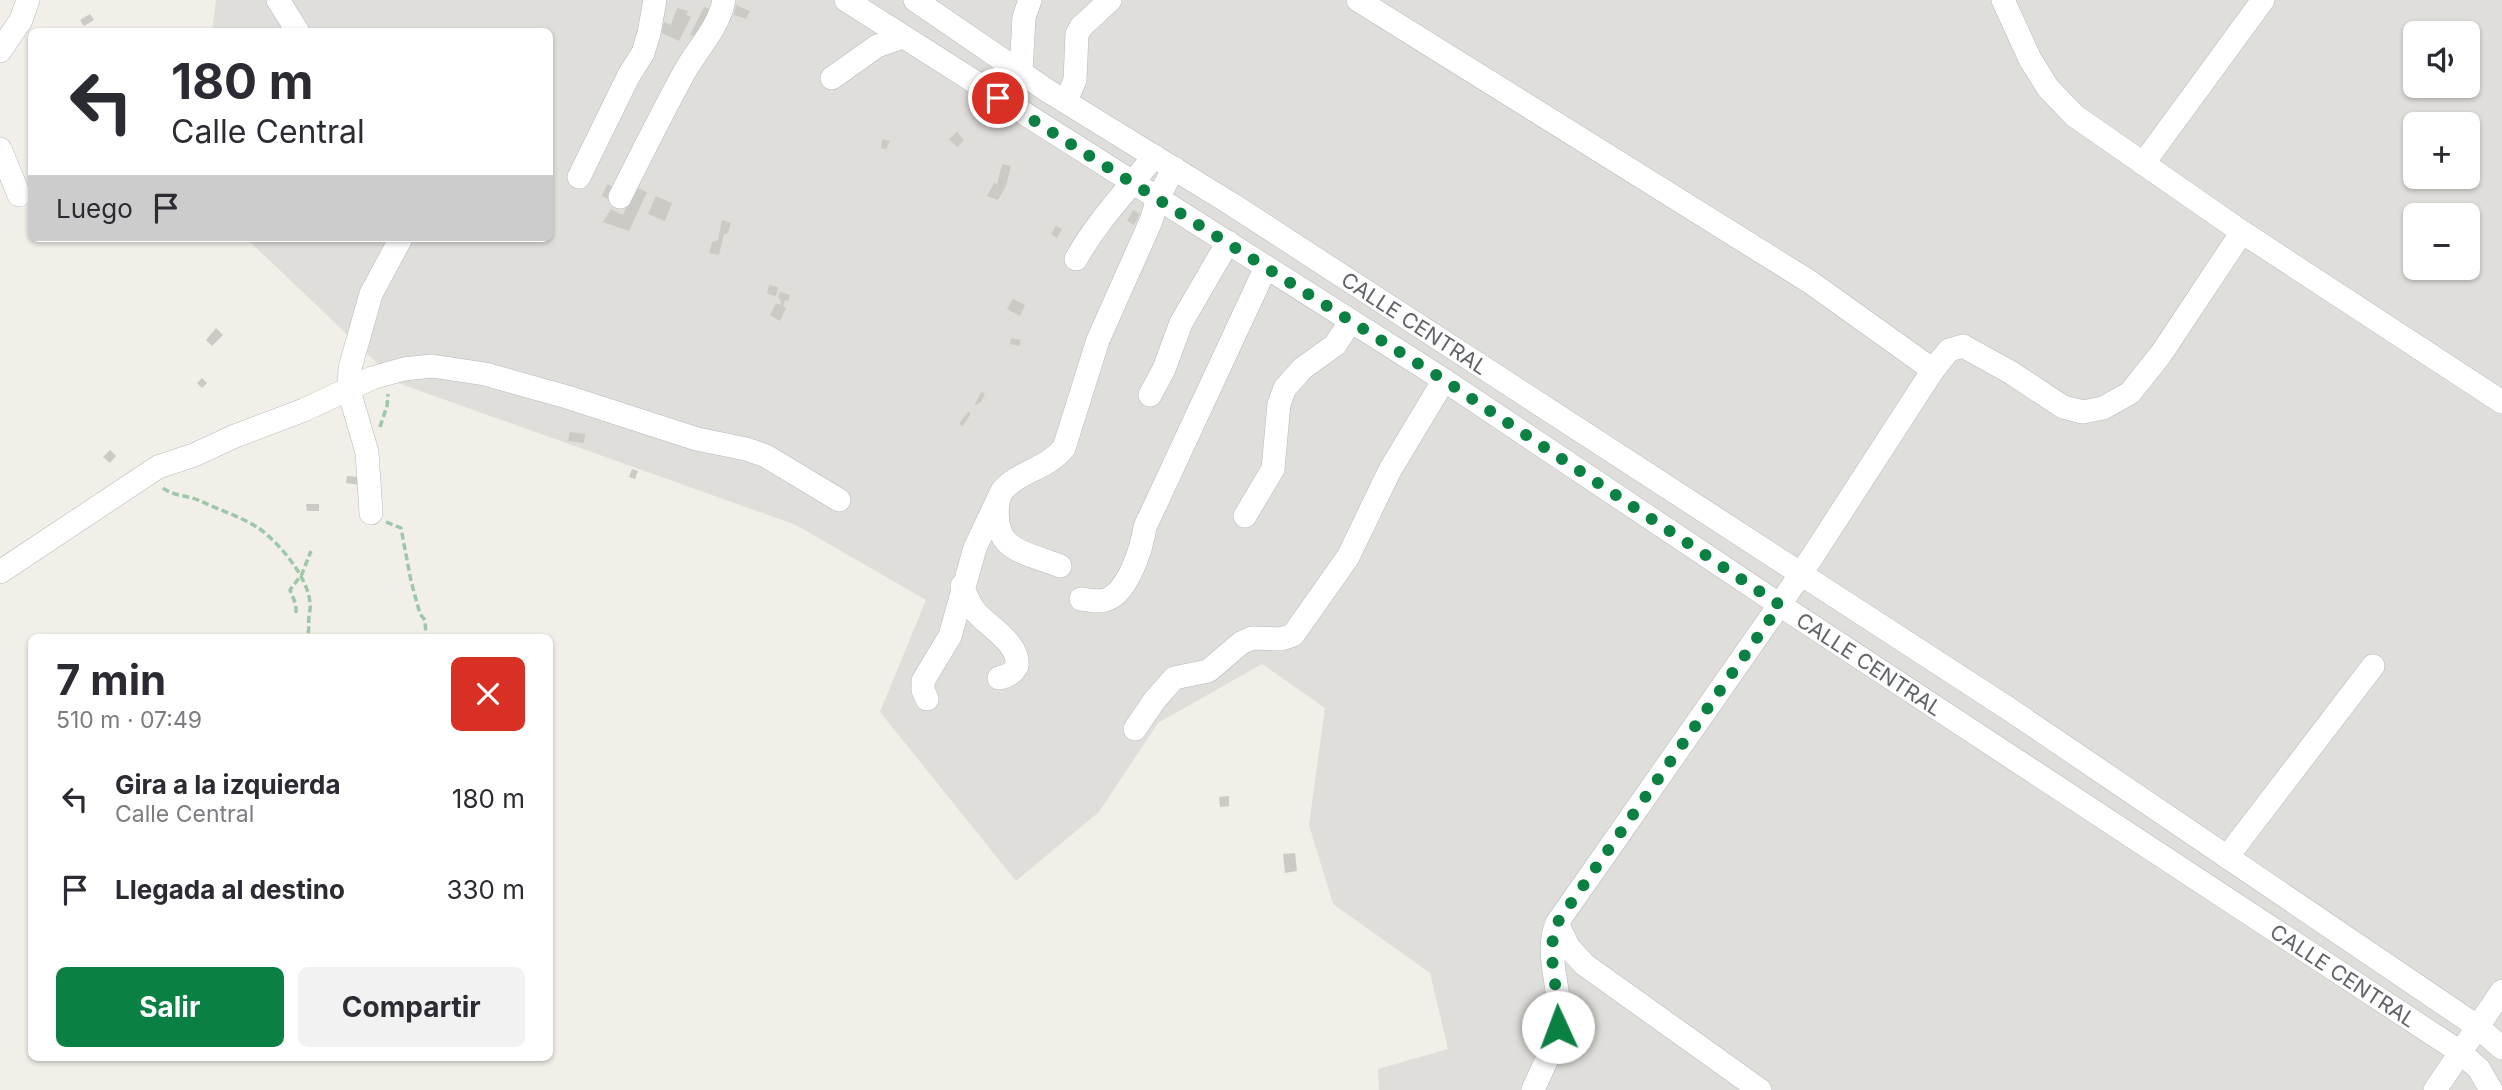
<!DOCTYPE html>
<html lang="es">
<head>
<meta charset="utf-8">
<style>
  body { margin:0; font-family:Inter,sans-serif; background:#f2f2f3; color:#2b2b33; height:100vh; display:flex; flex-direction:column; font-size:26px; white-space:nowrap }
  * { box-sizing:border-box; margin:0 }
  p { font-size:23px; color:#7c7c81 }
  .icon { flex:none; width:38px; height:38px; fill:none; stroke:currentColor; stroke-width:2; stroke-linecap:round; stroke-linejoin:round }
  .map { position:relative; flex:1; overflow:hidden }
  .sheet { position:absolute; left:28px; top:634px; width:525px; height:427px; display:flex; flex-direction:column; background:#fff; border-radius:10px; box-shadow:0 2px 5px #0004 }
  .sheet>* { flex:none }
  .banner { position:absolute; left:28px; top:28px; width:525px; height:214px; border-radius:10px; box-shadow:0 2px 5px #0004; background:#fff; color:#2b2b33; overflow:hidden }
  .buttons { position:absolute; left:2403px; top:21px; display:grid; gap:14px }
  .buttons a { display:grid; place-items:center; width:77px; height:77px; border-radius:10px; background:#fff; box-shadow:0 2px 5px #0004; font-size:35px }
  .pin { position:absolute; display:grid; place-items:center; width:60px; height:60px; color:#fff; margin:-30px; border:4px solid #fff; border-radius:50%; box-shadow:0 2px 7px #0007 }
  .me { position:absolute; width:77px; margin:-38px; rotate:358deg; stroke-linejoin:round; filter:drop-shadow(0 0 5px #0008) }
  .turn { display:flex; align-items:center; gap:24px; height:147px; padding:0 28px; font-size:32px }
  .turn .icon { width:91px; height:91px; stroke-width:2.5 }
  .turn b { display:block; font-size:49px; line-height:60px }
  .then { display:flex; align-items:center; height:66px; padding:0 28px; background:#0003; gap:14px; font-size:26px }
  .round { display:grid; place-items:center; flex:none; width:74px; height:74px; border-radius:10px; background:#f2f2f3 }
  .summary { display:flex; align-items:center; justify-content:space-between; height:119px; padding:0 28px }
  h1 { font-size:42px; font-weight:700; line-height:52px }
  .button { display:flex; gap:14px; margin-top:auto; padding:14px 28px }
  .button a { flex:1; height:80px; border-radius:10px; background:#0b8043; color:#fff; font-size:28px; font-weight:700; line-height:80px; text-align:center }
  .button a+a { background:#f2f2f3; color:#2b2b33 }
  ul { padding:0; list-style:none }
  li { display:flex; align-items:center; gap:21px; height:91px; padding:0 28px }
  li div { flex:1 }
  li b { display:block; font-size:26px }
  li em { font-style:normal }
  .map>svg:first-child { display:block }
  .industrial { fill:#e0deda; fill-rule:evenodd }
  .building { fill:#cccac5 }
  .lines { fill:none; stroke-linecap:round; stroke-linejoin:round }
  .minor-casing { stroke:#b5b8bc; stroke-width:24 }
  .path { stroke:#9cc7a9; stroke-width:3.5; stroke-dasharray:7 3.5; stroke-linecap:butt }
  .minor { stroke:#fff; stroke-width:23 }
  .route { stroke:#0b8043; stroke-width:12; stroke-dasharray:0 21.6 }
  .labels { text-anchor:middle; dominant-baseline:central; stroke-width:6; stroke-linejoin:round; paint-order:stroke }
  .street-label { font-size:21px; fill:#5f6368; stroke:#fff }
</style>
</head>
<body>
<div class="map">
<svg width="2502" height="1090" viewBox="0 0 2502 1090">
  <rect width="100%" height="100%" fill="#f1efe8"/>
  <!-- industrial -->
  <path class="industrial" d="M216 0H2502V1090H1379L1378 1069 1448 1049 1430 973 1333 904 1309 825 1325 708 1262 664 1158 723 1099 812 1016 881 880 712 926 600 796 525 398 383 246 238H550V32H212ZM2415 33H2468V86H2415ZM2415 124H2468V177H2415ZM2415 215H2468V268H2415Z"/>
  <!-- building -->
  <g class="building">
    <polygon points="736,5 750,11 746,19 734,15"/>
    <polygon points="704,7 713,10 700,38 690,35"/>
    <polygon points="677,8 688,11 686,15 691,17 679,41 662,33 664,22 671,25"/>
    <polygon points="90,14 94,20 84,26 80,20"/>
    <polygon points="957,132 964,140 957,147 949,139"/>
    <polygon points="882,139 890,141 886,149 881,148"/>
    <polygon points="1002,164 1011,166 1006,186 998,200 987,196 994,183 997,184"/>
    <polygon points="607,184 615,188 610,200 602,196"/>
    <polygon points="635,187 647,192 629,231 603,222 611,209 623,215"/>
    <polygon points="656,196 672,203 665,221 648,214"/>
    <polygon points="1133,210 1140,214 1134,225 1127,221"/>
    <polygon points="722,220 731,223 728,233 724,234 719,255 709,253 712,242 718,240"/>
    <polygon points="1056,226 1062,229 1057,238 1051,234"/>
    <polygon points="769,285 778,287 776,296 767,294"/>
    <polygon points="780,292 790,295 788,301 785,300 783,306 786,308 780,321 770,315 776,303 781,305 780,298 778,298"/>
    <polygon points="1013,299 1025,305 1020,316 1007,309"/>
    <polygon points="216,328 223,335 212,346 206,340"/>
    <polygon points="1011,338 1021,340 1019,346 1010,344"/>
    <polygon points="202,378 207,383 202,388 197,383"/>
    <polygon points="981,392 985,394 981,402 974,406"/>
    <polygon points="968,412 971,413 963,426 959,424"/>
    <polygon points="570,432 585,434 584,443 568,441"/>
    <polygon points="110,450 116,456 110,463 103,457"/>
    <polygon points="632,469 638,471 635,479 629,477"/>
    <polygon points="347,476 360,477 359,485 346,483"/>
    <polygon points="306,504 319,504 319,511 307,511"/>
    <polygon points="1229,796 1229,806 1220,807 1219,797"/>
    <polygon points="1295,853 1297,871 1285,873 1283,854"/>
  </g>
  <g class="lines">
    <!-- minor casing -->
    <g class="minor-casing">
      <g id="minor">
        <polyline points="278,0 298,32"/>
        <path id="s1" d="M846 0 1444 380 1780 605 2460 1052 2479 1069 2491 1090"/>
        <path id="s2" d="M915 0 1048 91 1233 205 2009 709 2478 1027 2502 1048"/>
        <polyline points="1358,0 1810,282 1933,370"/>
        <polyline points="2003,0 2030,59 2048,88 2075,116 2242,232 2502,402"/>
        <polyline points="0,51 21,20 28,0"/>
        <polyline points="1021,72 1024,17 1030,0"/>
        <polyline points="832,78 877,46 903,37"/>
        <polyline points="1066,101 1075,80 1077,34 1081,27 1110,0"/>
        <polyline points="0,149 19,195"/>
        <polyline points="2143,164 2263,0"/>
        <polyline points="579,177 629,75 643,53 649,33 655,0"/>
        <path d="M620 197C641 155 662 113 685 71 698 48 719 27 724 0"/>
        <path d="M1076 259C1097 221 1128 190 1154 156"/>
        <polyline points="1150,395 1164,369 1181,323 1228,242"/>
        <path d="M998 502C992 551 1022 551 1060 566"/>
        <polyline points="371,513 367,452 349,391 350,368 371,294 401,238"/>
        <polyline points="1245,516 1273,469 1279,404 1285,388 1303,368 1335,345 1351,321"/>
        <polyline points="0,572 158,467 194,455 235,436 304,410 372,378 404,369 432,366 485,374 567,397 697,439 746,449 766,456 839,500"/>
        <path d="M962 586C966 595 969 603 975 611 988 627 1020 643 1017 666 1012 674 1008 676 999 678"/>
        <path d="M1081 599C1090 600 1099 603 1108 599 1129 590 1142 547 1145 527L1266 267"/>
        <path d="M927 699 923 690V681L950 636 975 548 1002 491C1019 471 1047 469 1064 448L1098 340 1151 221 1158 198 1174 168"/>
        <polyline points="1135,729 1154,701 1174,678 1208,671 1241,643 1252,638 1281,639 1293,635 1348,557 1390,470 1444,380"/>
        <polyline points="2227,857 2373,666"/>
        <polyline points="1557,923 1569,948 1585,965 1760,1090"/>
        <path d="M1533 1090C1543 1066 1559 1040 1559 1013 1559 982 1545 952 1557 923L1801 574 1933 370 1949 350 1963 346 2010 372 2063 407 2083 412 2103 408 2130 393 2161 354 2242 232"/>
        <polyline points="2435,1090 2502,991"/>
      </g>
    </g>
    <!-- path -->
    <g class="path">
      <polyline points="380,427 387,406 388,394"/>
      <path d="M163 488C173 496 186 495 198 500 217 509 239 516 257 527 278 541 310 579 310 605 311 609 309 612 309 616 308 624 310 629 307 637"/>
      <polyline points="386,522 401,528 411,581 420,614 425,620 426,637"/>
      <polyline points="296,613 296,605 290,590 302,574 311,551"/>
    </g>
    <!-- minor -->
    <use href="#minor" class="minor"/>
  </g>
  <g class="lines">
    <!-- route -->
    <path class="route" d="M998 98 1444 380 1780 605 1557 923C1544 956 1561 992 1558 1027"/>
  </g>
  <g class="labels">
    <!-- street labels -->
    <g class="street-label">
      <text stroke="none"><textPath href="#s2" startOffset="595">CALLE CENTRAL</textPath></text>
      <text stroke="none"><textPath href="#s1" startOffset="1220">CALLE CENTRAL</textPath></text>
      <text stroke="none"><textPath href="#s1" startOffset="1787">CALLE CENTRAL</textPath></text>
    </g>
  </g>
</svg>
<div class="buttons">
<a><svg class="icon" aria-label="sound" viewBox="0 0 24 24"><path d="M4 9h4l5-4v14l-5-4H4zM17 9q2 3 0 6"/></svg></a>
<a>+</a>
<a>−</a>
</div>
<div class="pin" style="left:998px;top:98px;background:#d93025"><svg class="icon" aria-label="arrive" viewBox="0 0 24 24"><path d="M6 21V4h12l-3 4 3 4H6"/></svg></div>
<svg class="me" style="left:1558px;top:1027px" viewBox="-20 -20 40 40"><circle r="19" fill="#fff"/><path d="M0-13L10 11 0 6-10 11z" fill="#0b8043"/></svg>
<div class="banner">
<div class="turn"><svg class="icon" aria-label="left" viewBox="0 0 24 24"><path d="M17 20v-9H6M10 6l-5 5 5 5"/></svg><div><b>180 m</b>Calle Central</div></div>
<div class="then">Luego<svg class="icon" aria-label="arrive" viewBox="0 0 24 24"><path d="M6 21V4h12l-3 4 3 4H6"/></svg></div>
</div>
<section class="sheet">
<div class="summary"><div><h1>7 min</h1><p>510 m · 07:49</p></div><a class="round" style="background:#d93025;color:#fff"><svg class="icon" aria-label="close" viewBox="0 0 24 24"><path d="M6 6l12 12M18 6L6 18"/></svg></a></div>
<ul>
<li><svg class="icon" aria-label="left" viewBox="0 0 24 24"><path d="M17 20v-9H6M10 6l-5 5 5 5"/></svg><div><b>Gira a la izquierda</b><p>Calle Central</p></div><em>180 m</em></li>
<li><svg class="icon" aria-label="arrive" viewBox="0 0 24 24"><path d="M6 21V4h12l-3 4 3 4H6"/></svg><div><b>Llegada al destino</b></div><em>330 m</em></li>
</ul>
<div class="button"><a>Salir</a><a>Compartir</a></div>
</section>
</div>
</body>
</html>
